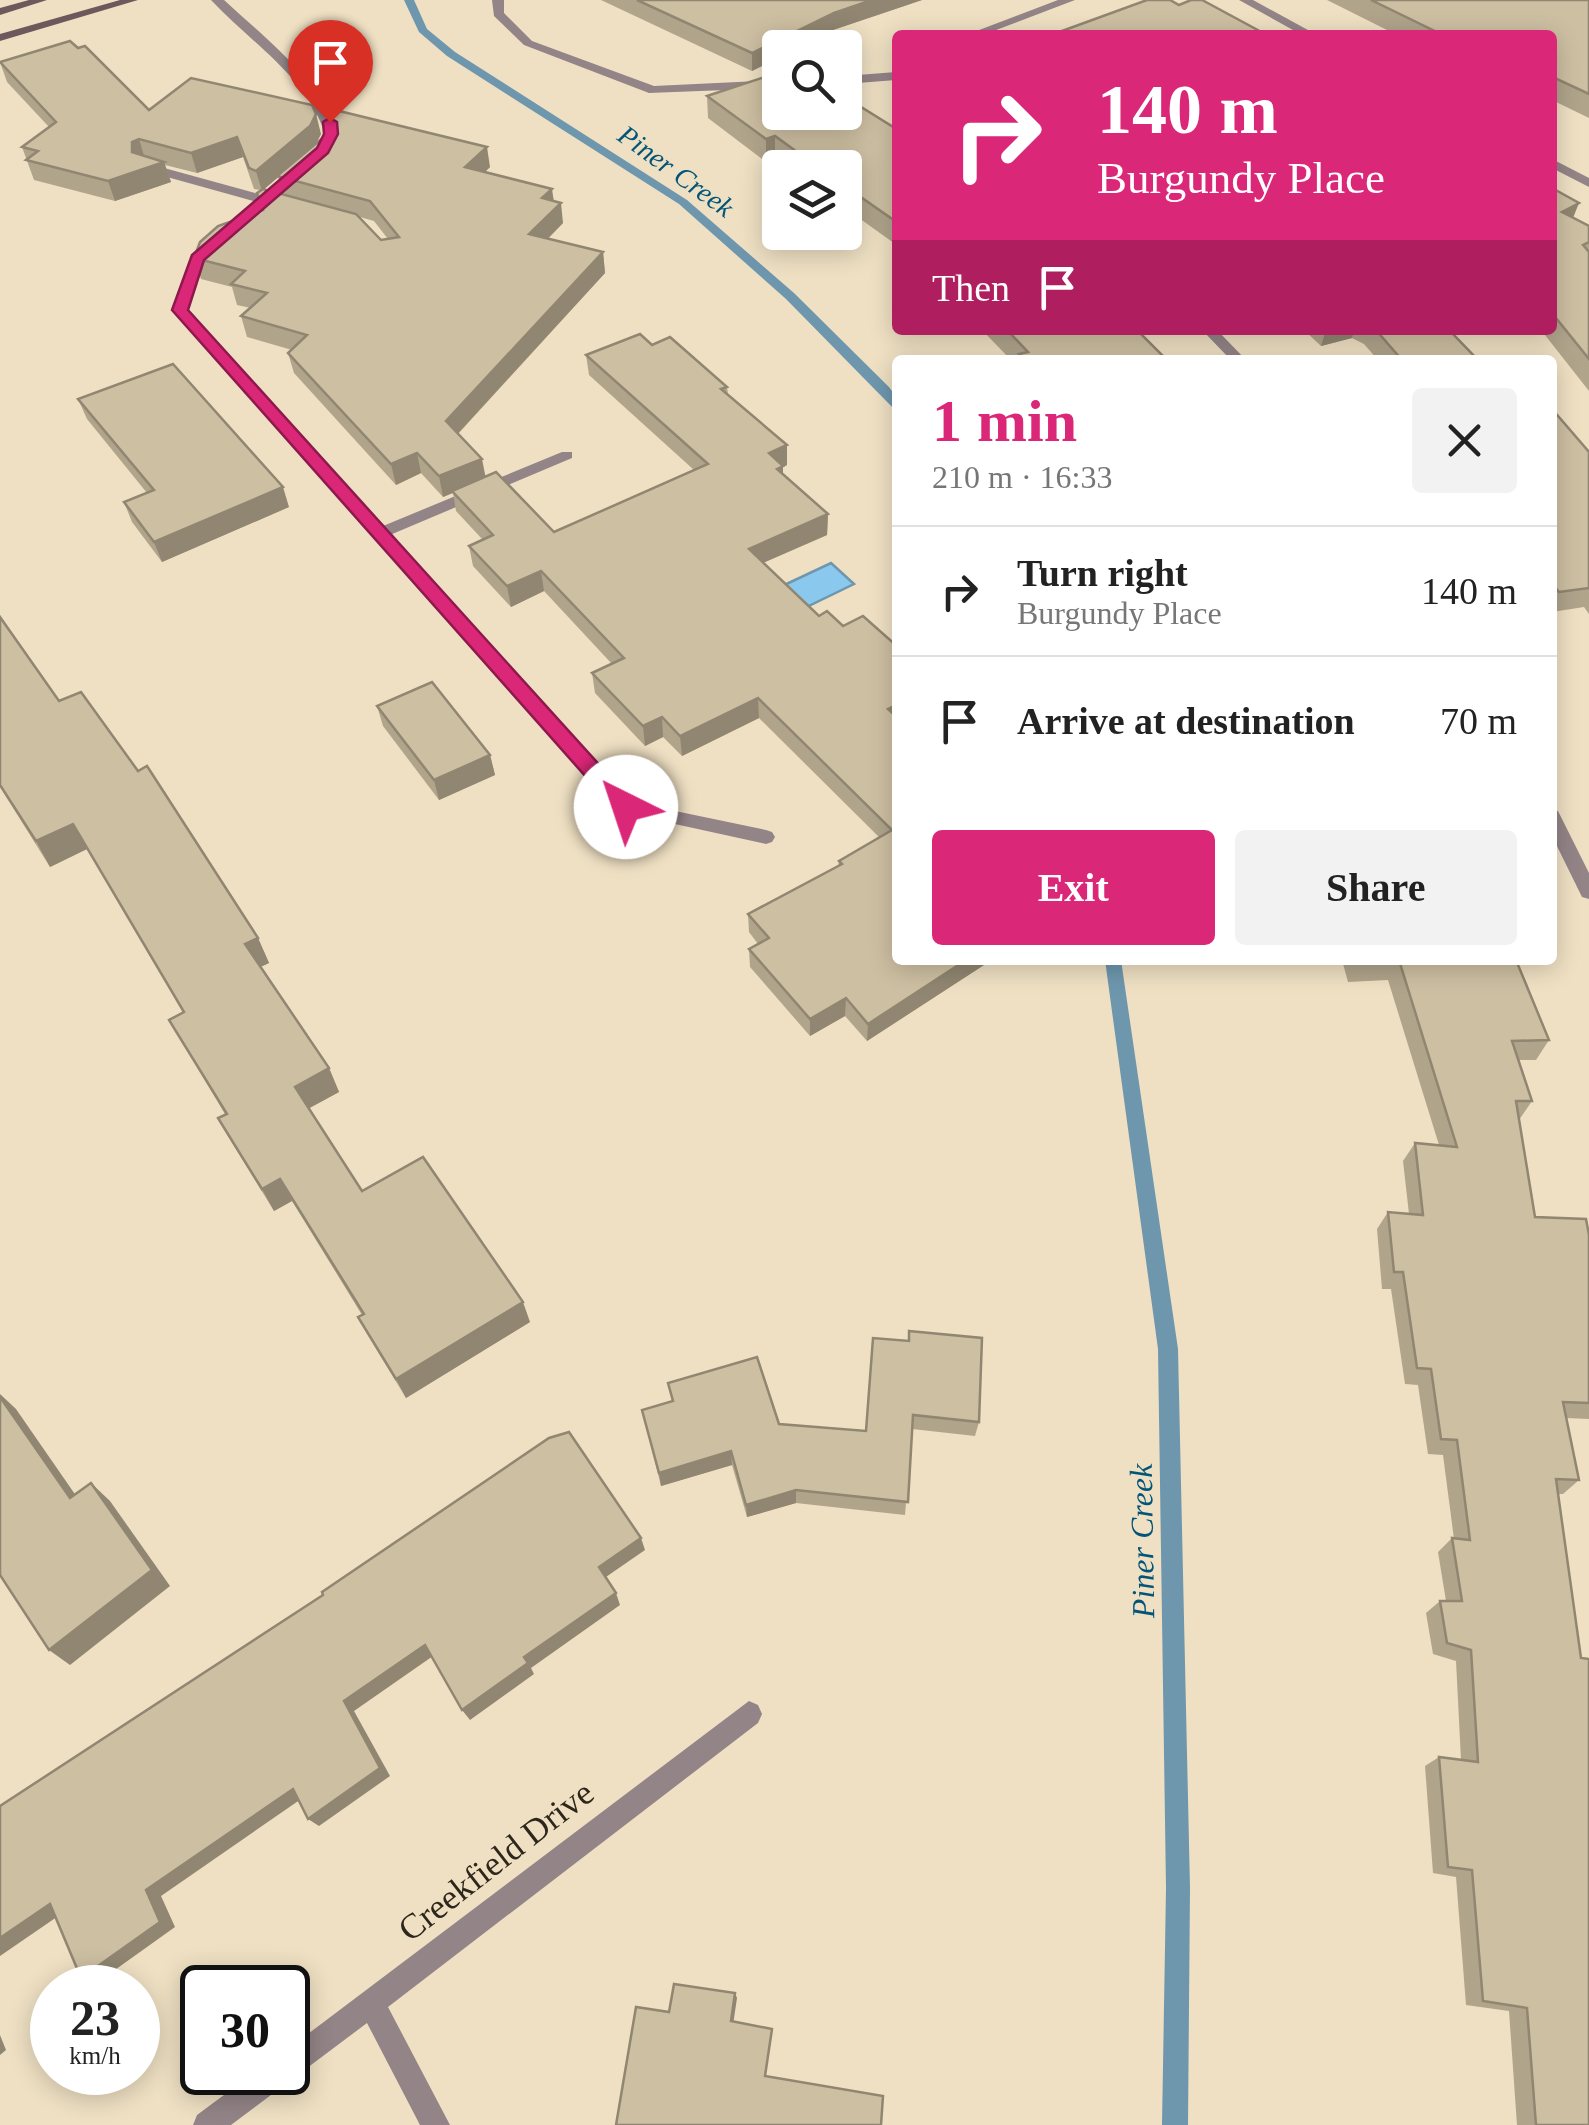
<!DOCTYPE html>
<html lang="en">
<head>
<meta charset="utf-8">
<style>
  body { margin:0; font-family:"Times New Roman",serif; background:#f2f2f2; color:#222; height:100vh; display:flex; flex-direction:column; font-size:38px; white-space:nowrap }
  * { box-sizing:border-box; margin:0 }
  p { font-size:32px; color:#767676 }
  .icon { flex:none; width:55px; height:55px; fill:none; stroke:currentColor; stroke-width:2; stroke-linecap:round; stroke-linejoin:round }
  .map { position:relative; flex:1; overflow:hidden }
  .drawer { position:absolute; left:892px; top:355px; width:665px; height:610px; display:flex; flex-direction:column; background:#fff; border-radius:10px; box-shadow:0 5px 25px #0003 }
  .drawer>* { flex:none }
  .top-card { position:absolute; left:892px; top:30px; width:665px; height:305px; border-radius:10px; box-shadow:0 5px 25px #0003; background:#db2777; color:#fff; overflow:hidden }
  .buttons { position:absolute; left:762px; top:30px; display:grid; gap:20px }
  .buttons a { display:grid; place-items:center; width:100px; height:100px; border-radius:10px; background:#fff; box-shadow:0 5px 25px #0003; font-size:50px }
  .speed { position:absolute; left:30px; top:1965px; display:flex; gap:20px; font-size:50px; font-weight:700; text-align:center }
  .speed>* { display:grid; place-content:center; width:130px; height:130px; border-radius:50%; background:#fff; box-shadow:0 5px 25px #0003; line-height:1 }
  .speed small { font-size:25px; font-weight:400 }
  .speed .limit { border:5px solid #111; border-radius:15px; background:#fff; color:#111 }
  .pin { position:absolute; display:grid; place-items:center; width:85px; height:85px; color:#fff; margin:-102px -42px; border-radius:50% 50% 50% 0; rotate:-45deg; box-shadow:0 0 10px #0007 }
  .pin .icon { rotate:45deg }
  .me { position:absolute; width:110px; margin:-55px; rotate:319deg; stroke-linejoin:round; filter:drop-shadow(0 0 8px #0008) }
  .turn { display:flex; align-items:center; gap:35px; height:210px; padding:0 40px; font-size:45px }
  .turn .icon { width:130px; height:130px; stroke-width:2.5 }
  .turn b { display:block; font-size:70px; line-height:85px }
  .then { display:flex; align-items:center; height:95px; padding:0 40px; background:#0003; gap:20px; font-size:38px }
  .round { display:grid; place-items:center; flex:none; width:105px; height:105px; border-radius:10px; background:#f2f2f2 }
  .overview { display:flex; align-items:center; justify-content:space-between; height:170px; padding:0 40px }
  h1 { font-size:60px; font-weight:800; line-height:75px; color:#db2777 }
  .primary-button { display:flex; gap:20px; margin-top:auto; padding:20px 40px }
  .primary-button a { flex:1; height:115px; border-radius:10px; background:#db2777; color:#fff; font-size:40px; font-weight:800; line-height:115px; text-align:center }
  .primary-button a+a { background:#f2f2f2; color:#222 }
  ul { padding:0; list-style:none }
  li { display:flex; align-items:center; gap:30px; height:130px; padding:0 40px; border-top:2px solid #e0e0e0 }
  li div { flex:1 }
  li b { display:block; font-size:38px }
  li em { font-style:normal }
  .map>svg:first-child { display:block }
  .water { fill:#8ac8ed; stroke:#6e97ae; stroke-width:2.5 }
  .lines { fill:none; stroke-linecap:round; stroke-linejoin:round }
  .stream { fill:#6e97ae; fill-rule:evenodd }
  .lane { fill:#938487; fill-rule:evenodd }
  .street { fill:#938487; fill-rule:evenodd }
  .secondary { fill:#6d585c; fill-rule:evenodd }
  .wall { fill:#b0a48b; fill-rule:evenodd }
  .shaded-wall { fill:#908671 }
  .building { fill:#cdbfa2; stroke:#908671; stroke-width:2.5 }
  .route { fill:#db2777; stroke:#8e194d; stroke-width:2.5 }
  .labels { text-anchor:middle; dominant-baseline:central; stroke-width:8; stroke-linejoin:round; paint-order:stroke }
  .far-water-label { font-size:28px; font-style:italic; fill:#025578; stroke:#efe0c3 }
  .water-label { font-size:32px; font-style:italic; fill:#025578; stroke:#efe0c3 }
  .near-street-label { font-size:35px; fill:#2c261b; stroke:#efe0c3 }
</style>
</head>
<body>
<div class="map">
<svg width="1589" height="2125" viewBox="0 0 1589 2125">
  <rect width="100%" height="100%" fill="#efe0c3"/>
  <!-- water -->
  <polygon class="water" points="831,563 854,584 786,617 763,595"/>
  <g class="lines">
    <!-- stream -->
    <g class="stream">
      <polygon points="404,0 414,0 427,29 455,52 687,200 794,293 889,387 898,399 898,413 786,299 679,204 447,56 419,32"/>
      <polygon points="1105,960 1121,960 1178,1349 1190,1888 1188,2125 1162,2125 1166,1888 1158,1349"/>
    </g>
    <!-- lane -->
    <g class="lane">
      <polygon points="492,0 504,0 504,13 532,41 654,86 780,80 780,88 649,93 524,45 494,16"/>
      <polygon points="896,72 896,80 845,84 845,76"/>
      <polygon points="146,163 291,203 292,206 286,210 142,170 142,164"/>
    </g>
    <!-- street -->
    <g class="street">
      <path d="M211 0H224C265 38 320 79 337 134L329 150 319 147 325 134C307 77 250 42 211 0Z"/>
      <polygon points="1058,0 1075,0 983,35 966,35"/>
      <polygon points="1239,0 1253,0 1317,35 1302,35"/>
      <polygon points="898,65 898,89 892,86 892,68"/>
      <polygon points="1552,159 1589,178 1589,187 1552,168"/>
      <polygon points="296,167 306,170 203,260 187,310 383,526 562,452 572,452 572,458 390,535 632,802 766,830 772,832 775,837 772,842 766,844 620,812 175,314 173,311 192,255"/>
      <polygon points="1202,330 1217,330 1246,360 1231,360"/>
      <polygon points="1552,809 1558,811 1589,873 1589,899 1582,897 1552,836"/>
      <polygon points="749,1701 758,1705 762,1714 758,1723 388,2007 450,2125 420,2125 367,2023 231,2125 193,2125 197,2115 255,2072 288,2072 288,2049"/>
    </g>
    <!-- secondary -->
    <g class="secondary">
      <polygon points="29,0 47,0 0,15 0,8"/>
      <polygon points="120,0 138,0 0,41 0,34"/>
    </g>
  </g>
  <!-- wall -->
  <g class="wall">
    <polygon points="601,0 922,0 833,30 799,48 780,48 780,57 752,71"/>
    <polygon points="1327,0 1589,0 1589,118 1552,100 1552,35 1397,35"/>
    <path d="M0 62 149 110 321 134 316 143 490 167 485 172 554 201 563 223 548 239 603 252 605 273 458 434 486 477 554 532 694 470 589 375 586 355 652 345 727 387 728 394 787 445V465L783 467V474L828 514 827 535 763 563 819 616 898 647V960H985L984 965 867 1041 845 1016 810 1036 750 967 749 949 758 944 749 932 748 914 838 866 839 861 879 837 759 718 682 756 663 737 645 746 595 693 592 673 612 664 544 591 511 607 473 566 469 546 483 540 456 511 453 493 443 497 421 473 396 485 294 373 288 353 292 350 247 337 241 316 251 308 237 305 232 287 201 279 194 258 262 210 257 193 260 190 254 189 243 157 197 173 165 165 171 182 115 201 34 180 22 147 49 127 7 82ZM278 177 282 194 264 189ZM360 217 374 221 388 239 381 240Z"/>
    <polygon points="707,96 898,130 898,246 845,208 845,168 788,168 775,158 766,162 708,118"/>
    <polygon points="1552,188 1573,218 1589,226 1589,391 1541,330 1552,330"/>
    <polygon points="982,330 1137,330 1167,360 1011,360"/>
    <polygon points="1304,330 1449,330 1478,360 1378,360 1364,344 1352,338 1321,346"/>
    <polygon points="78,399 289,507 162,562 132,522 124,502 147,493 87,419"/>
    <polygon points="1552,409 1589,452 1589,614 1584,607 1552,612"/>
    <polygon points="0,617 59,701 258,938 269,963 260,967 329,1068 339,1092 309,1108 362,1191 530,1322 406,1398 369,1337 358,1317 362,1315 292,1201 274,1211 231,1141 218,1118 225,1114 169,1020 183,1012 87,849 50,867 0,787"/>
    <polygon points="377,706 490,755 495,775 439,800 383,726"/>
    <polygon points="1342,960 1516,960 1549,1040 1536,1060 1519,1060 1532,1101 1519,1120 1535,1217 1589,1235 1589,1419 1566,1418 1579,1480 1563,1494 1558,1494 1589,2125 1517,2125 1509,2011 1466,2005 1456,1877 1433,1873 1425,1766 1439,1757 1461,1760 1456,1661 1433,1654 1426,1613 1440,1601 1446,1601 1438,1552 1452,1538 1454,1539 1443,1455 1428,1454 1418,1385 1405,1384 1391,1289 1382,1289 1377,1229 1388,1212 1409,1214 1403,1161 1415,1143 1439,1145 1388,980 1348,982"/>
    <polygon points="909,1331 979,1422 975,1436 912,1429 905,1515 796,1503 747,1517 732,1465 661,1486 642,1410 672,1401 668,1383 779,1424 865,1431 908,1341"/>
  </g>
  <!-- shaded-wall -->
  <g class="shaded-wall">
    <polygon points="872,0 922,0 833,30 799,48 780,48 780,57 752,71 752,53 834,13"/>
    <polygon points="316,114 321,134 315,146 262,191 256,171"/>
    <polygon points="775,136 775,158 766,162 766,139"/>
    <polygon points="237,137 243,157 197,173 191,153"/>
    <polygon points="139,139 145,159 164,162 171,182 115,201 108,181 132,152 132,142"/>
    <polygon points="487,147 490,167 468,188 465,167"/>
    <polygon points="552,189 555,209 542,198"/>
    <polygon points="561,203 563,223 532,254 529,234"/>
    <polygon points="1579,203 1571,223 1562,212"/>
    <polygon points="603,252 605,273 450,442 446,421"/>
    <polygon points="1326,330 1354,330 1352,338 1321,346"/>
    <polygon points="787,445 787,465 783,467 783,486 769,453"/>
    <polygon points="417,453 421,473 396,485 391,464"/>
    <polygon points="482,459 486,479 443,497 439,476"/>
    <polygon points="283,487 289,507 162,562 154,542"/>
    <polygon points="828,514 827,535 749,569 749,549"/>
    <polygon points="541,571 544,591 511,607 507,586"/>
    <polygon points="758,698 759,718 682,756 680,736"/>
    <polygon points="898,704 898,723 888,709"/>
    <polygon points="662,717 663,737 645,746 643,726"/>
    <polygon points="490,755 495,775 439,800 434,780"/>
    <polygon points="73,824 87,849 50,867 36,841"/>
    <polygon points="258,938 269,963 256,969 245,944"/>
    <polygon points="966,960 985,960 984,965 867,1041 868,1024"/>
    <polygon points="846,998 845,1016 810,1036 810,1019"/>
    <polygon points="329,1068 339,1092 306,1110 295,1087"/>
    <polygon points="280,1179 292,1201 274,1211 262,1189"/>
    <polygon points="523,1302 530,1322 406,1398 396,1379"/>
    <polygon points="0,1394 16,1409 90,1516 70,1498 0,1397"/>
    <polygon points="731,1451 732,1465 661,1486 659,1473"/>
    <polygon points="91,1483 110,1501 170,1586 70,1665 49,1650"/>
    <polygon points="796,1490 796,1503 747,1517 746,1505"/>
    <polygon points="641,1538 645,1550 603,1579 599,1567"/>
    <polygon points="616,1593 620,1605 531,1668 534,1674 470,1720 462,1710 524,1657"/>
    <polygon points="425,1645 433,1656 354,1711 390,1776 319,1826 308,1819 344,1701"/>
    <polygon points="293,1789 304,1797 161,1896 175,1927 98,1982 81,1978 146,1890"/>
    <polygon points="50,1904 67,1910 0,1956 0,1938"/>
    <polygon points="735,1993 737,1998 733,2025 731,2021"/>
    <polygon points="0,2035 6,2050 0,2055"/>
  </g>
  <!-- building -->
  <g class="building">
    <polygon points="637,0 872,0 834,13 752,53"/>
    <polygon points="1147,0 1170,0 1179,5 1191,0 1202,0 1267,35 1051,35"/>
    <polygon points="1371,0 1589,0 1589,94 1555,78 1552,79 1552,35 1443,35"/>
    <polygon points="70,41 78,48 85,46 149,110 191,78 312,105 316,114 310,126 256,171 249,168 237,137 191,153 139,139 132,142 132,152 164,162 108,181 26,160 38,151 22,147 56,122 0,62"/>
    <polygon points="780,72 780,112 845,112 845,97 898,130 898,223 845,186 845,168 819,168 775,136 766,139 707,96"/>
    <polygon points="335,110 487,147 465,167 552,189 542,198 561,203 529,234 603,252 446,421 482,459 439,476 417,453 391,464 288,353 307,335 241,316 267,293 231,284 245,271 194,258 200,242 218,226 263,210 257,193 263,189 356,214 381,240 399,237 370,201 277,176 325,136"/>
    <polygon points="1552,188 1579,203 1562,212 1589,226 1589,242 1583,245 1589,252 1589,359 1552,313"/>
    <polygon points="1007,330 1137,330 1167,360 1025,360 1019,354 1028,352"/>
    <polygon points="1376,330 1449,330 1478,360 1402,360"/>
    <polygon points="640,334 652,345 670,337 727,387 721,389 787,445 769,453 783,466 777,469 828,514 749,549 819,616 827,611 843,626 863,616 898,647 898,704 888,709 898,718 898,960 966,960 868,1024 846,998 810,1019 749,949 769,938 748,914 842,864 839,861 892,830 758,698 680,736 662,717 643,726 592,673 624,658 541,571 507,586 469,546 493,535 452,491 496,472 554,532 708,464 586,355"/>
    <polygon points="173,364 283,487 154,542 124,502 154,490 78,399"/>
    <polygon points="1552,409 1589,452 1589,588 1559,592 1552,584"/>
    <polygon points="0,617 59,701 81,692 138,771 147,766 258,938 245,944 329,1068 295,1087 362,1191 423,1157 523,1302 396,1379 358,1317 364,1314 280,1179 262,1189 218,1118 227,1114 169,1020 184,1012 73,824 36,841 0,785"/>
    <polygon points="432,682 490,755 434,780 377,706"/>
    <polygon points="1399,960 1516,960 1549,1040 1512,1041 1532,1101 1516,1101 1535,1217 1586,1219 1589,1235 1589,1403 1563,1402 1579,1480 1556,1479 1581,1658 1589,1659 1589,2125 1536,2125 1527,2008 1483,2001 1472,1870 1448,1867 1439,1757 1478,1762 1471,1650 1447,1643 1440,1601 1462,1601 1452,1538 1470,1540 1457,1440 1441,1439 1431,1369 1417,1368 1403,1272 1394,1272 1388,1212 1423,1215 1415,1143 1457,1147"/>
    <polygon points="909,1331 982,1338 979,1422 913,1415 908,1502 796,1490 746,1505 731,1451 659,1473 642,1410 673,1401 668,1383 757,1357 779,1424 866,1431 873,1338 909,1341"/>
    <polygon points="0,1397 70,1498 91,1483 152,1570 49,1650 0,1575"/>
    <polygon points="569,1432 641,1538 599,1567 616,1593 524,1657 528,1663 462,1710 425,1645 344,1701 380,1768 308,1819 293,1789 146,1890 160,1922 81,1978 50,1904 0,1938 0,1806 323,1595 322,1592 549,1438"/>
    <polygon points="674,1984 735,1993 731,2021 772,2029 765,2076 883,2096 881,2125 616,2125 636,2007 669,2012"/>
  </g>
  <!-- route -->
  <polygon class="route" points="330,118 337,122 338,134 328,153 204,260 188,310 633,802 633,813 618,813 172,310 192,255 317,148 324,134 323,122"/>
  <g class="labels">
    <!-- far-water labels -->
    <g class="far-water-label">
      <text transform="translate(676 171) rotate(36)">Piner Creek</text>
    </g>
    <!-- water labels -->
    <g class="water-label">
      <text transform="translate(1142 1541) rotate(-91)">Piner Creek</text>
    </g>
    <!-- near-street labels -->
    <g class="near-street-label">
      <text transform="translate(496 1861) rotate(-38)">Creekfield Drive</text>
    </g>
  </g>
</svg>
<div class="buttons">
<a><svg class="icon" aria-label="search" viewBox="0 0 24 24"><circle cx="10" cy="10" r="6"/><path d="M15 15l6 6"/></svg></a>
<a><svg class="icon" aria-label="layers" viewBox="0 0 24 24"><path d="M12 4l9 5-9 5-9-5zM3 14l9 5 9-5"/></svg></a>
</div>
<div class="speed"><div>23<small>km/h</small></div><div class="limit">30</div></div>
<div class="pin" style="left:330px;top:122px;background:#d93025"><svg class="icon" aria-label="arrive" viewBox="0 0 24 24"><path d="M6 21V4h12l-3 4 3 4H6"/></svg></div>
<svg class="me" style="left:626px;top:807px" viewBox="-20 -20 40 40"><circle r="19" fill="#fff"/><path d="M0-13L10 11 0 6-10 11z" fill="#db2777"/></svg>
<div class="top-card">
<div class="turn"><svg class="icon" aria-label="right" viewBox="0 0 24 24"><path d="M7 20v-9h11M14 6l5 5-5 5"/></svg><div><b>140 m</b>Burgundy Place</div></div>
<div class="then">Then<svg class="icon" aria-label="arrive" viewBox="0 0 24 24"><path d="M6 21V4h12l-3 4 3 4H6"/></svg></div>
</div>
<section class="drawer">
<div class="overview"><div><h1>1 min</h1><p>210 m · 16:33</p></div><a class="round"><svg class="icon" aria-label="close" viewBox="0 0 24 24"><path d="M6 6l12 12M18 6L6 18"/></svg></a></div>
<ul>
<li><svg class="icon" aria-label="right" viewBox="0 0 24 24"><path d="M7 20v-9h11M14 6l5 5-5 5"/></svg><div><b>Turn right</b><p>Burgundy Place</p></div><em>140 m</em></li>
<li><svg class="icon" aria-label="arrive" viewBox="0 0 24 24"><path d="M6 21V4h12l-3 4 3 4H6"/></svg><div><b>Arrive at destination</b></div><em>70 m</em></li>
</ul>
<div class="primary-button"><a>Exit</a><a>Share</a></div>
</section>
</div>
</body>
</html>
